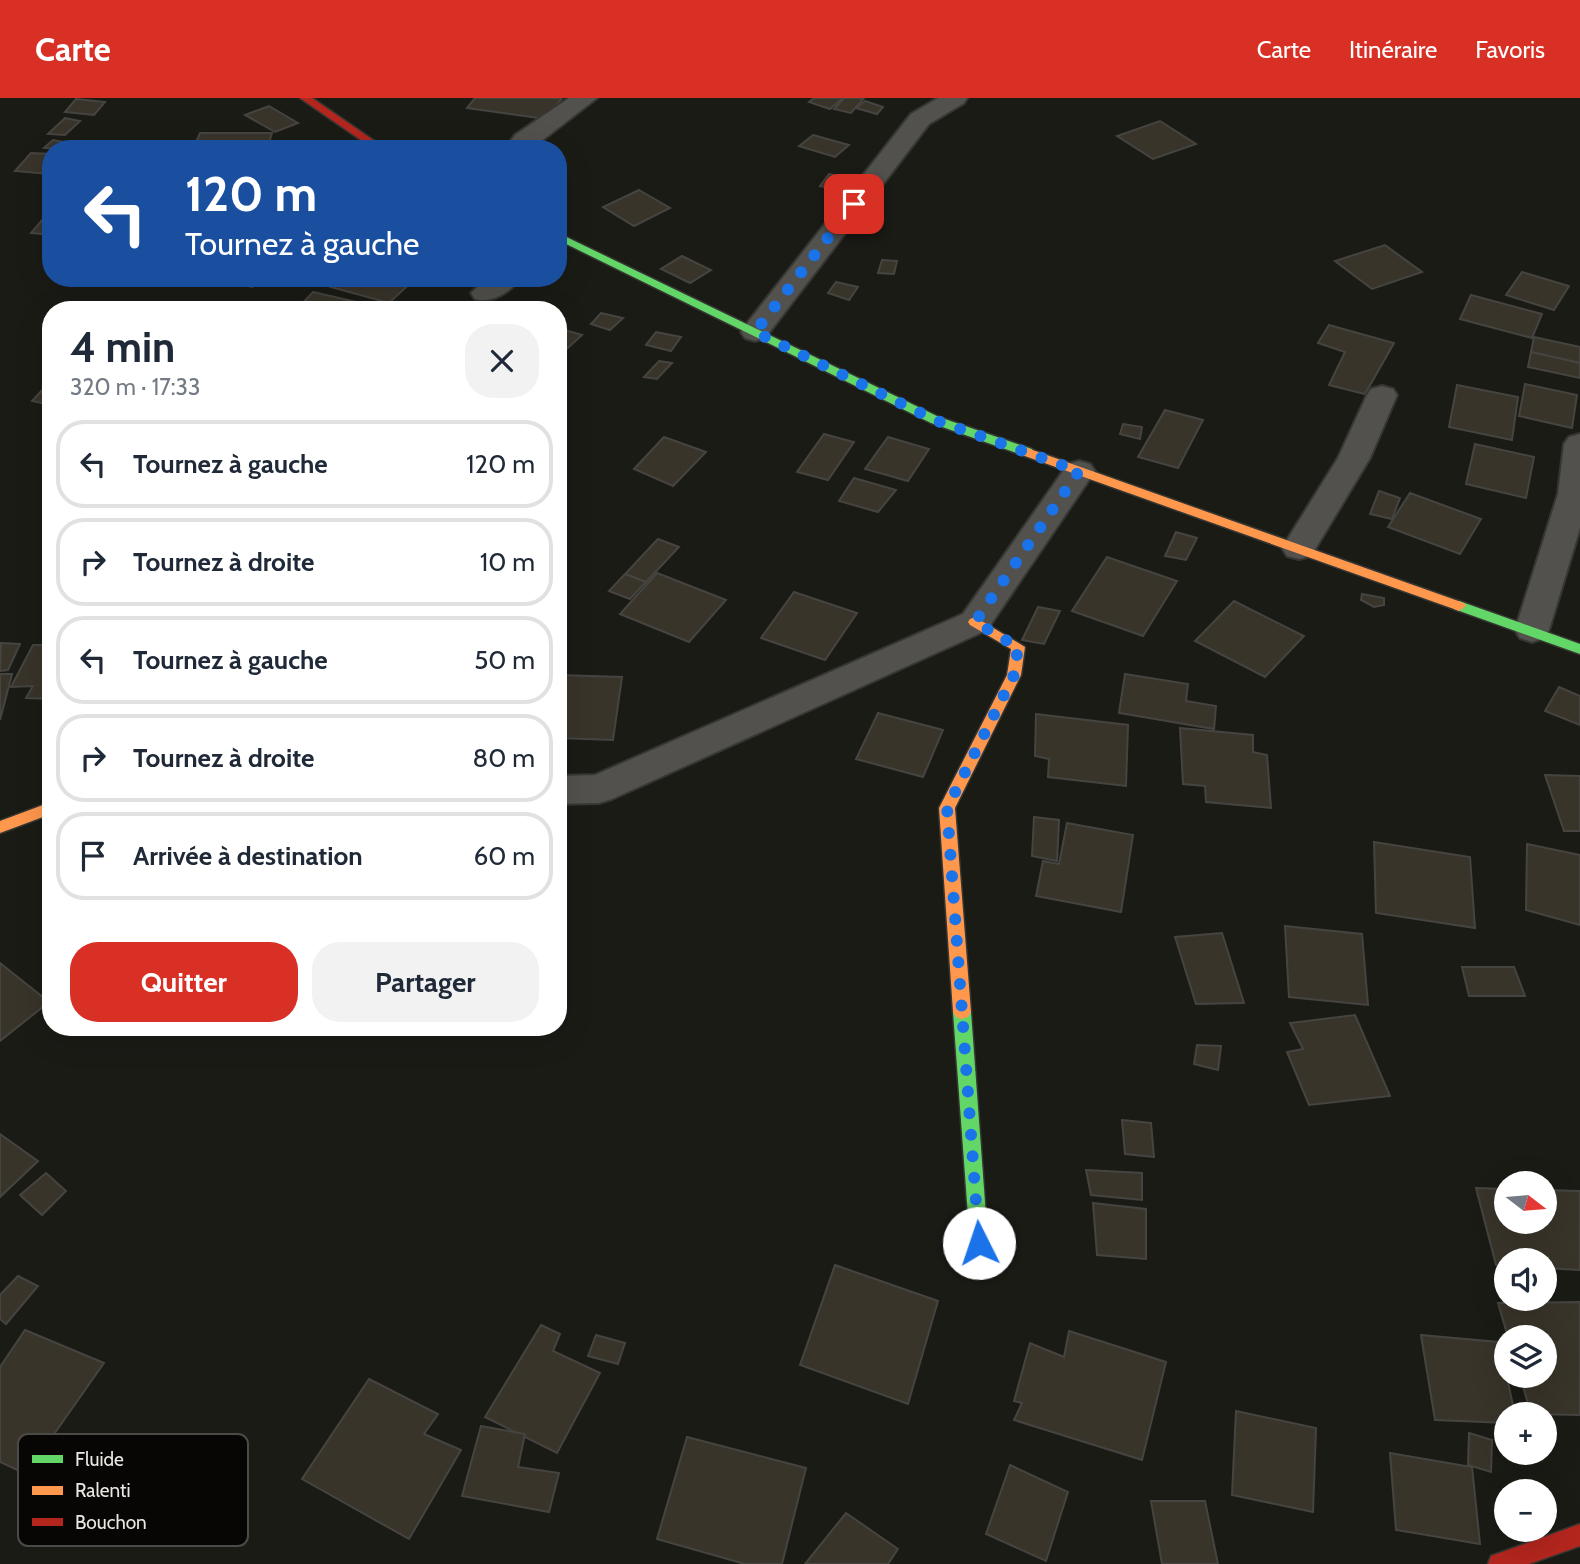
<!DOCTYPE html>
<html lang="fr">
<head>
<meta charset="utf-8">
<style>
  body { margin:0; font-family:Cabin,sans-serif; background:#f2f2f3; color:#1f2937; height:100vh; display:flex; flex-direction:column; font-size:26px; white-space:nowrap }
  * { box-sizing:border-box; margin:0 }
  p { font-size:23px; color:#747a83 }
  .icon { flex:none; width:38px; height:38px; fill:none; stroke:currentColor; stroke-width:2; stroke-linecap:round; stroke-linejoin:round }
  .map { position:relative; flex:1; overflow:hidden }
  .sheet { position:absolute; left:42px; top:203px; width:525px; height:735px; display:flex; flex-direction:column; background:#fff; border-radius:28px; box-shadow:0 7px 28px #0002 }
  .sheet>* { flex:none }
  .hud { position:absolute; left:42px; top:42px; width:525px; height:147px; border-radius:28px; box-shadow:0 7px 28px #0002; background:#1a4fa0; color:#fff; overflow:hidden }
  .needle { width:46px; rotate:106deg }
  .controls { position:absolute; left:1494px; top:1073px; display:grid; gap:14px }
  .controls a { display:grid; place-items:center; width:63px; height:63px; border-radius:50%; background:#fff; box-shadow:0 7px 28px #0002; font-size:35px }
  .pin { position:absolute; display:grid; place-items:center; width:60px; height:60px; color:#fff; margin:-30px; border-radius:14px; box-shadow:0 4px 10px #0006 }
  .me { position:absolute; width:77px; margin:-38px; rotate:356deg; stroke-linejoin:round; filter:drop-shadow(0 0 5px #0008) }
  .turn { display:flex; align-items:center; gap:24px; height:147px; padding:0 28px; font-size:32px }
  .turn .icon { width:91px; height:91px; stroke-width:2.5 }
  .turn b { display:block; font-size:49px; line-height:60px }
  .round { display:grid; place-items:center; flex:none; width:74px; height:74px; border-radius:28px; background:#f2f2f3 }
  .overview { display:flex; align-items:center; justify-content:space-between; height:119px; padding:0 28px }
  h1 { font-size:42px; font-weight:700; line-height:52px }
  .action { display:flex; gap:14px; margin-top:auto; padding:14px 28px }
  .action a { flex:1; height:80px; border-radius:28px; background:#d93025; color:#fff; font-size:28px; font-weight:700; line-height:80px; text-align:center }
  .action a+a { background:#f2f2f3; color:#1f2937 }
  ul { padding:0; list-style:none }
  li { display:flex; align-items:center; gap:21px; height:88px; margin:0 14px 10px; padding:0 14px; border:4px solid #e0e1e3; border-radius:28px }
  li div { flex:1 }
  li b { display:block; font-size:26px }
  li em { font-style:normal }
  header { display:flex; align-items:center; gap:42px; box-sizing:border-box; height:98px; padding:0 35px; background:#d93025; color:#fff }
  header strong { font-size:33px }
  nav { display:flex; gap:38px; margin-inline-start:auto; font-size:24px }
  .map>svg:first-child { display:block }
  .building { fill:#39342a; stroke:#454441; stroke-width:2 }
  .lines { fill:none; stroke-linecap:round; stroke-linejoin:round }
  .street-casing { stroke:#363633; stroke-width:4 }
  .fast-casing { stroke:#363633; stroke-width:3 }
  .slow-casing { stroke:#363633; stroke-width:3 }
  .jam-casing { stroke:#363633; stroke-width:3 }
  .street { fill:#52514e; fill-rule:evenodd }
  .fast { fill:#63d668; fill-rule:evenodd }
  .slow { fill:#ff974d; fill-rule:evenodd }
  .jam { fill:#b3261e; fill-rule:evenodd }
  .route { stroke:#1a73e8; stroke-width:12; stroke-dasharray:0 21.6 }
  .key { fill:#070604; stroke:#4b4a47; stroke-width:2 }
  .key-label { font-size:19px; fill:#e9e8e3 }
</style>
</head>
<body>
<header>
<strong>Carte</strong>
<nav><a>Carte</a><a>Itinéraire</a><a>Favoris</a></nav>
</header>
<div class="map">
<svg width="1580" height="1466" viewBox="0 0 1580 1466">
  <rect width="100%" height="100%" fill="#1b1b16"/>
  <!-- building -->
  <g class="building">
    <polygon points="475,0 562,0 546,21 467,10"/>
    <polygon points="814,0 843,0 830,11 809,4"/>
    <polygon points="844,0 864,0 851,15 834,11"/>
    <polygon points="76,1 105,4 94,17 65,14"/>
    <polygon points="865,3 883,9 877,16 856,10"/>
    <polygon points="269,8 298,25 275,34 245,17"/>
    <polygon points="65,20 80,23 65,37 48,36"/>
    <polygon points="1160,23 1196,46 1153,61 1117,38"/>
    <polygon points="200,35 272,35 267,51 193,51"/>
    <polygon points="813,37 849,47 835,59 799,48"/>
    <polygon points="53,42 69,45 62,51 44,50"/>
    <polygon points="31,55 51,56 49,76 15,73"/>
    <polygon points="829,76 849,80 840,92 820,88"/>
    <polygon points="639,92 670,110 634,128 603,109"/>
    <polygon points="51,112 51,137 31,135"/>
    <polygon points="1385,147 1422,174 1372,191 1335,163"/>
    <polygon points="682,158 711,172 690,185 661,171"/>
    <polygon points="882,162 897,163 894,176 878,175"/>
    <polygon points="1522,174 1569,188 1554,212 1506,197"/>
    <polygon points="217,180 263,180 252,189"/>
    <polygon points="342,180 416,180 389,205 331,189"/>
    <polygon points="836,184 858,189 849,202 828,195"/>
    <polygon points="313,194 387,211 297,211"/>
    <polygon points="1471,197 1542,216 1532,240 1460,221"/>
    <polygon points="601,215 623,220 610,232 591,226"/>
    <polygon points="1329,227 1394,245 1365,296 1329,287 1345,254 1318,245"/>
    <polygon points="558,230 582,237 558,259"/>
    <polygon points="656,234 681,239 671,253 646,247"/>
    <polygon points="1534,239 1580,249 1580,265 1531,254"/>
    <polygon points="1531,254 1580,265 1580,280 1528,269"/>
    <polygon points="659,263 672,265 657,281 644,279"/>
    <polygon points="1525,286 1577,297 1572,330 1519,318"/>
    <polygon points="1457,287 1518,299 1512,342 1449,329"/>
    <polygon points="46,288 51,288 51,307 32,303"/>
    <polygon points="1165,312 1203,322 1178,370 1138,359"/>
    <polygon points="1123,326 1142,329 1140,341 1120,336"/>
    <polygon points="824,336 854,344 828,382 797,374"/>
    <polygon points="664,339 706,354 673,388 634,371"/>
    <polygon points="888,339 929,351 908,383 865,371"/>
    <polygon points="1475,346 1534,359 1526,400 1466,386"/>
    <polygon points="854,380 896,392 878,414 839,403"/>
    <polygon points="1379,393 1400,400 1392,421 1370,416"/>
    <polygon points="1410,395 1481,421 1460,456 1388,429"/>
    <polygon points="1176,434 1197,440 1186,462 1165,458"/>
    <polygon points="658,441 679,449 646,484 625,476"/>
    <polygon points="1107,459 1177,483 1143,538 1072,513"/>
    <polygon points="657,475 726,502 689,544 620,516"/>
    <polygon points="625,476 646,484 630,501 609,493"/>
    <polygon points="794,494 857,515 825,562 761,540"/>
    <polygon points="1362,496 1384,500 1384,507 1374,509 1361,502"/>
    <polygon points="1234,503 1304,538 1265,579 1195,543"/>
    <polygon points="1038,509 1060,513 1044,546 1022,542"/>
    <polygon points="1,545 20,546 8,572 0,573"/>
    <polygon points="33,547 51,547 51,601 26,600 33,588 11,589"/>
    <polygon points="0,576 12,576 0,622"/>
    <polygon points="1125,576 1188,586 1186,603 1216,608 1214,631 1119,615"/>
    <polygon points="558,577 622,579 613,642 558,640"/>
    <polygon points="1559,589 1580,598 1580,627 1545,613"/>
    <polygon points="878,615 943,632 923,679 856,661"/>
    <polygon points="1036,616 1128,627 1126,688 1048,679 1049,661 1035,658"/>
    <polygon points="1180,630 1253,637 1253,654 1267,657 1271,710 1206,704 1205,688 1183,686"/>
    <polygon points="1545,677 1580,678 1580,733 1564,733"/>
    <polygon points="1034,719 1059,722 1057,763 1032,758"/>
    <polygon points="1067,725 1133,737 1121,814 1036,798 1043,763 1059,766"/>
    <polygon points="1374,744 1470,759 1475,830 1376,815"/>
    <polygon points="1527,746 1580,757 1580,827 1526,812"/>
    <polygon points="1285,828 1362,836 1368,907 1289,899"/>
    <polygon points="1222,835 1244,905 1196,906 1175,839"/>
    <polygon points="0,865 49,904 0,943"/>
    <polygon points="1462,869 1514,869 1525,898 1469,898"/>
    <polygon points="1355,917 1390,998 1309,1007 1287,954 1303,951 1290,925"/>
    <polygon points="1197,947 1221,948 1218,972 1194,966"/>
    <polygon points="1122,1022 1151,1025 1154,1059 1125,1056"/>
    <polygon points="0,1036 38,1063 0,1099"/>
    <polygon points="1086,1072 1142,1075 1142,1102 1091,1097"/>
    <polygon points="46,1075 66,1093 42,1117 20,1097"/>
    <polygon points="1476,1090 1507,1091 1507,1124 1545,1124 1545,1092 1580,1093 1580,1172 1545,1170 1545,1162 1507,1162 1507,1167 1496,1167"/>
    <polygon points="1093,1105 1146,1111 1146,1161 1097,1157"/>
    <polygon points="835,1167 938,1203 908,1306 800,1267"/>
    <polygon points="18,1178 38,1188 6,1226 0,1221 0,1197"/>
    <polygon points="1580,1204 1580,1317 1531,1316 1520,1278 1545,1278 1545,1239 1508,1239 1498,1205"/>
    <polygon points="541,1227 560,1236 553,1253 600,1275 557,1355 485,1319"/>
    <polygon points="25,1232 104,1265 26,1376 0,1364 0,1269"/>
    <polygon points="1069,1233 1166,1264 1142,1362 1014,1322 1022,1305 1014,1303 1030,1245 1064,1259"/>
    <polygon points="596,1237 625,1245 618,1266 588,1258"/>
    <polygon points="1421,1237 1499,1244 1515,1316 1507,1316 1507,1325 1435,1322"/>
    <polygon points="369,1281 438,1316 424,1336 461,1352 409,1441 302,1381"/>
    <polygon points="1236,1313 1316,1330 1313,1414 1232,1397"/>
    <polygon points="481,1328 525,1336 518,1369 559,1375 549,1414 462,1398"/>
    <polygon points="1469,1335 1492,1342 1491,1374 1468,1367"/>
    <polygon points="687,1339 806,1370 782,1466 745,1466 657,1441"/>
    <polygon points="1390,1355 1472,1369 1480,1446 1396,1432"/>
    <polygon points="1010,1367 1068,1394 1046,1463 986,1436"/>
    <polygon points="1151,1403 1205,1403 1218,1466 1162,1466"/>
    <polygon points="846,1415 898,1451 888,1466 805,1466"/>
  </g>
  <g class="lines">
    <!-- street casing -->
    <g class="street-casing">
      <g id="street">
        <polygon points="569,0 597,0 531,51 505,51 515,37"/>
        <polygon points="938,0 967,0 964,5 929,26 765,240 755,243 745,240 741,234 745,228 911,16"/>
        <path d="M487 180H520C510 195 492 205 475 201L471 195Z"/>
        <polygon points="1382,288 1393,291 1397,297 1370,360 1311,458 1299,461 1287,458 1282,450 1338,360 1367,297 1371,291"/>
        <polygon points="1580,336 1580,430 1549,532 1544,540 1532,544 1520,540 1515,532 1558,396 1564,346 1569,339"/>
        <polygon points="1079,363 1090,366 1095,373 987,532 612,701 599,705 558,706 558,678 595,677 963,516 1068,366"/>
      </g>
    </g>
    <!-- fast casing -->
    <g class="fast-casing">
      <g id="fast">
        <polygon points="558,135 939,319 1032,351 1033,354 1032,357 1022,357 931,325 558,142"/>
        <polygon points="1459,503 1580,546 1580,556 1454,511 1452,508"/>
        <polygon points="962,907 968,909 971,914 988,1145 986,1151 979,1154 972,1151 970,1145 953,914 956,909"/>
      </g>
    </g>
    <!-- slow casing -->
    <g class="slow-casing">
      <g id="slow">
        <polygon points="1027,350 1464,505 1466,508 1459,513 1454,511 1022,357 1022,351"/>
        <polygon points="975,519 1025,549 1021,577 955,710 971,914 968,919 962,921 956,919 953,914 939,710 1007,577 1011,551 970,527 968,524 970,521"/>
        <polygon points="51,704 51,716 0,735 0,723"/>
      </g>
    </g>
    <!-- jam casing -->
    <g class="jam-casing">
      <g id="jam">
        <polygon points="300,0 312,0 386,51 374,51"/>
        <polygon points="1580,1426 1580,1448 1529,1466 1488,1466 1491,1458"/>
      </g>
    </g>
    <!-- street -->
    <use href="#street" class="street"/>
    <!-- fast -->
    <use href="#fast" class="fast"/>
    <!-- slow -->
    <use href="#slow" class="slow"/>
    <!-- jam -->
    <use href="#jam" class="jam"/>
  </g>
  <g class="lines">
    <!-- route -->
    <polyline class="route" points="854,106 755,234 935,322 1079,373 975,524 1018,549 1014,577 947,710 979,1145"/>
  </g>
  <!-- legend -->
  <rect x="18" y="1336" width="230" height="112" rx="10" class="key"/>
  <rect x="32" y="1357" width="31" height="8" fill="#63d668"/>
  <rect x="32" y="1388" width="31" height="9" fill="#ff974d"/>
  <rect x="32" y="1420" width="31" height="8" fill="#b3261e"/>
  <g class="key-label">
    <text x="75" y="1368">Fluide</text>
    <text x="75" y="1399">Ralenti</text>
    <text x="75" y="1431">Bouchon</text>
  </g>
</svg>
<div class="controls">
<a><svg class="needle" viewBox="-14 -14 28 28"><path d="M0-13l5 13h-10z" fill="#e53935"/><path d="M0 13l5-13h-10z" fill="#747a83"/></svg></a>
<a><svg class="icon" aria-label="sound" viewBox="0 0 24 24"><path d="M4 9h4l5-4v14l-5-4H4zM17 9q2 3 0 6"/></svg></a>
<a><svg class="icon" aria-label="layers" viewBox="0 0 24 24"><path d="M12 4l9 5-9 5-9-5zM3 14l9 5 9-5"/></svg></a>
<a>+</a>
<a>−</a>
</div>
<div class="pin" style="left:854px;top:106px;background:#d93025"><svg class="icon" aria-label="arrive" viewBox="0 0 24 24"><path d="M6 21V4h12l-3 4 3 4H6"/></svg></div>
<svg class="me" style="left:979px;top:1145px" viewBox="-20 -20 40 40"><circle r="19" fill="#fff"/><path d="M0-13L10 11 0 6-10 11z" fill="#1a73e8"/></svg>
<div class="hud">
<div class="turn"><svg class="icon" aria-label="left" viewBox="0 0 24 24"><path d="M17 20v-9H6M10 6l-5 5 5 5"/></svg><div><b>120 m</b>Tournez à gauche</div></div>
</div>
<section class="sheet">
<div class="overview"><div><h1>4 min</h1><p>320 m · 17:33</p></div><a class="round"><svg class="icon" aria-label="close" viewBox="0 0 24 24"><path d="M6 6l12 12M18 6L6 18"/></svg></a></div>
<ul>
<li><svg class="icon" aria-label="left" viewBox="0 0 24 24"><path d="M17 20v-9H6M10 6l-5 5 5 5"/></svg><div><b>Tournez à gauche</b></div><em>120 m</em></li>
<li><svg class="icon" aria-label="right" viewBox="0 0 24 24"><path d="M7 20v-9h11M14 6l5 5-5 5"/></svg><div><b>Tournez à droite</b></div><em>10 m</em></li>
<li><svg class="icon" aria-label="left" viewBox="0 0 24 24"><path d="M17 20v-9H6M10 6l-5 5 5 5"/></svg><div><b>Tournez à gauche</b></div><em>50 m</em></li>
<li><svg class="icon" aria-label="right" viewBox="0 0 24 24"><path d="M7 20v-9h11M14 6l5 5-5 5"/></svg><div><b>Tournez à droite</b></div><em>80 m</em></li>
<li><svg class="icon" aria-label="arrive" viewBox="0 0 24 24"><path d="M6 21V4h12l-3 4 3 4H6"/></svg><div><b>Arrivée à destination</b></div><em>60 m</em></li>
</ul>
<div class="action"><a>Quitter</a><a>Partager</a></div>
</section>
</div>
</body>
</html>
